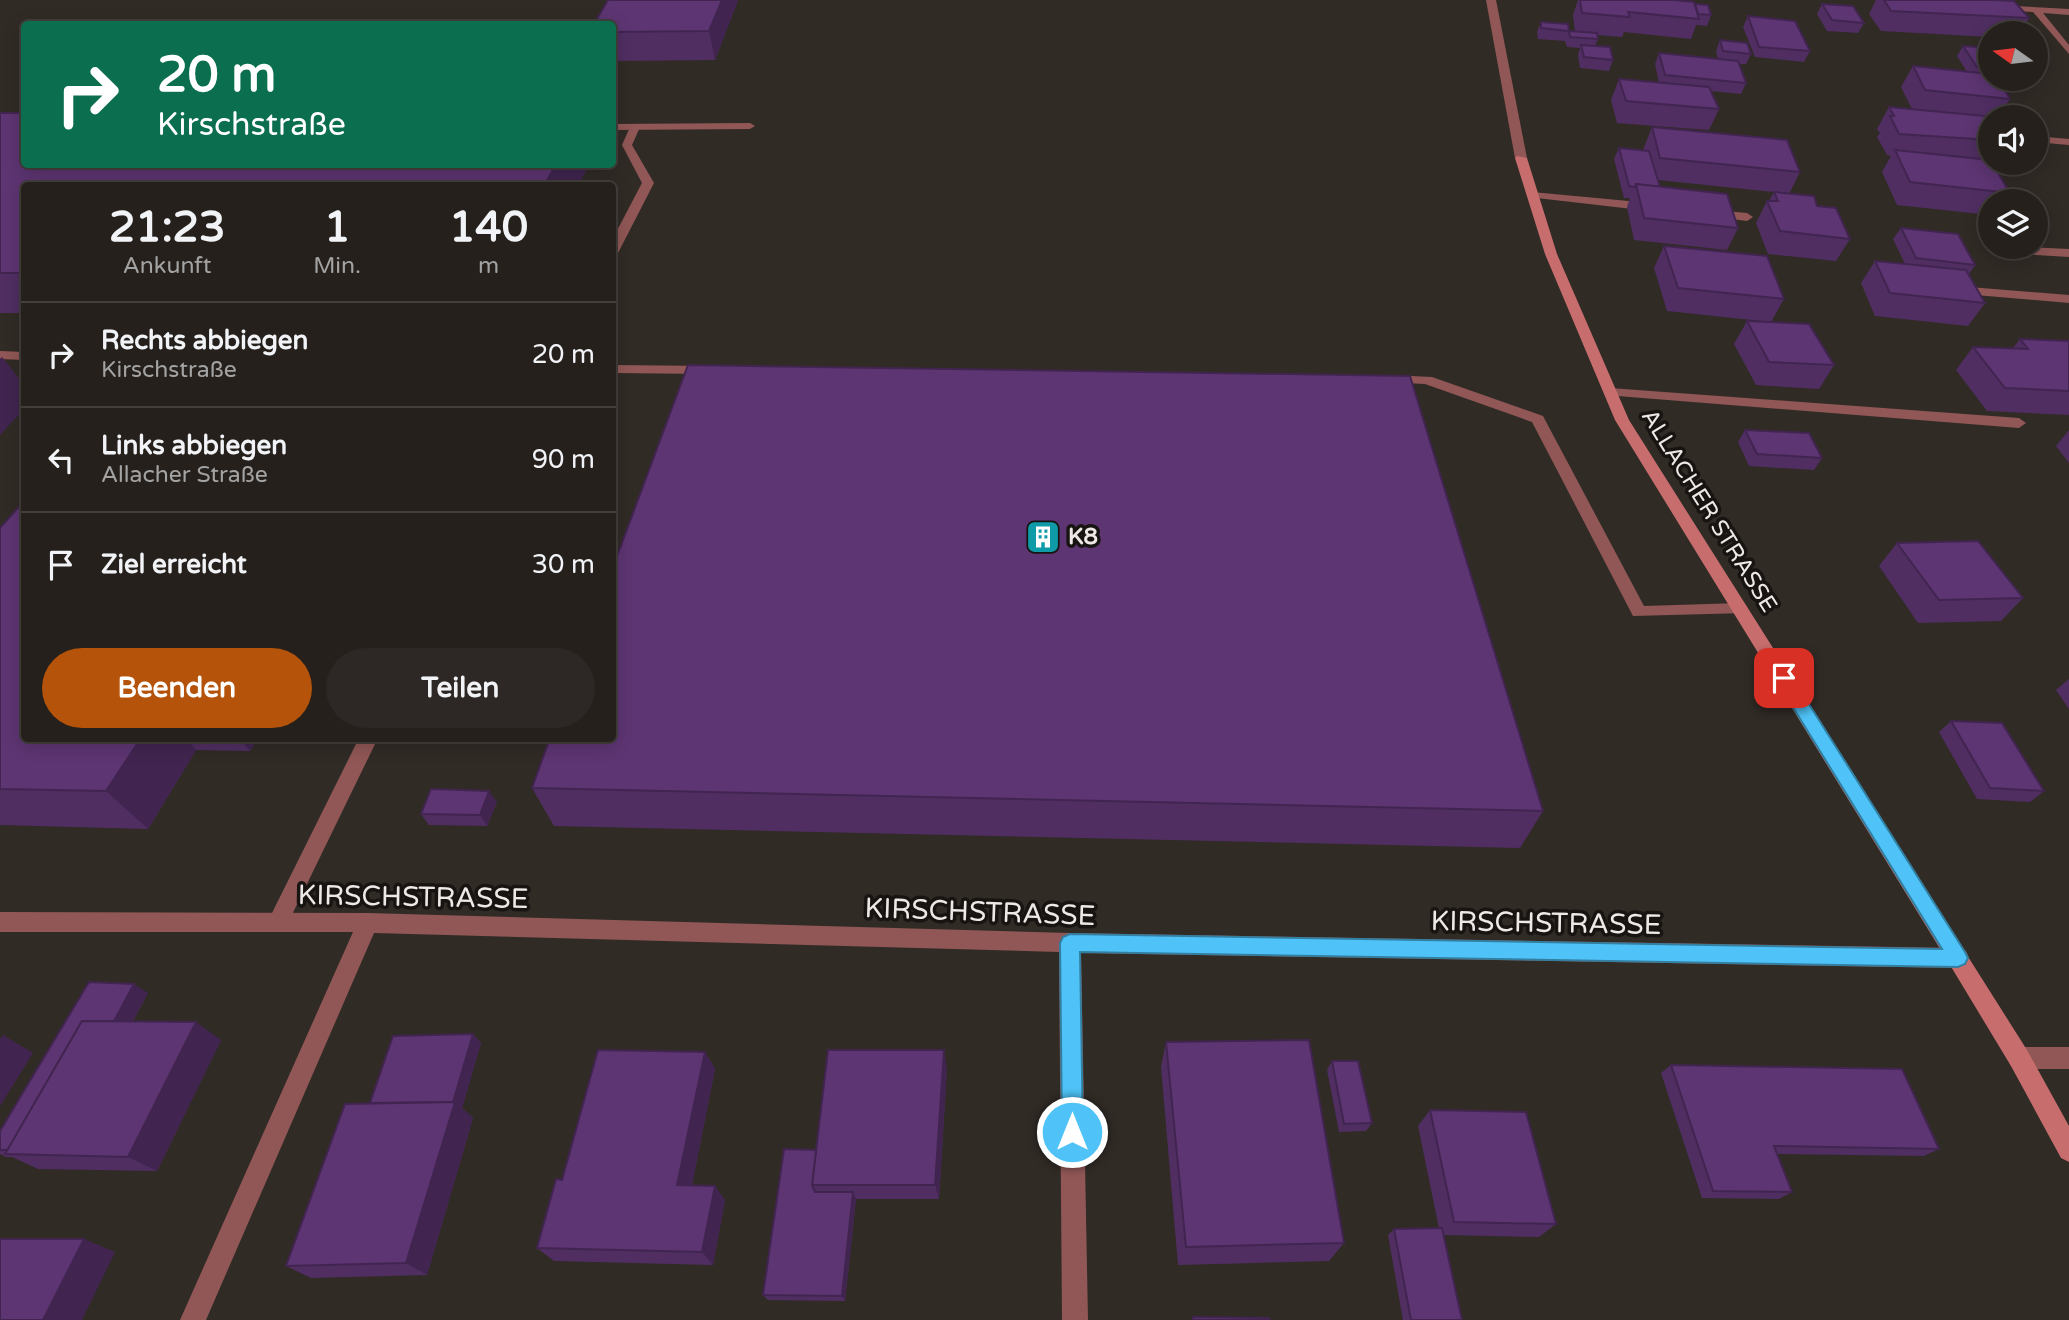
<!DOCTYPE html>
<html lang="de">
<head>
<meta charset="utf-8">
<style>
  body { margin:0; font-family:"Varela Round",sans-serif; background:#2d2825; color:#f1f3f6; height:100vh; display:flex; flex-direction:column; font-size:26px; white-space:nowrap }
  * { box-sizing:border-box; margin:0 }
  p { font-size:23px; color:#a3a3a3 }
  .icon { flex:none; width:38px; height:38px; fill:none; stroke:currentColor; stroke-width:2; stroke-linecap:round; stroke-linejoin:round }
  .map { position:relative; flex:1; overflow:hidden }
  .drawer { position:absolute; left:21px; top:182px; width:595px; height:560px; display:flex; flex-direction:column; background:#25201c; border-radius:7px; box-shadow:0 4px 18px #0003,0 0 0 2px #423e3b }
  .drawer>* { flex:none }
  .hud { position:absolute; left:21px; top:21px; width:595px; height:147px; border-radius:7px; box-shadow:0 4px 18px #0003,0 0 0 2px #423e3b; background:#0b6e4f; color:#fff; overflow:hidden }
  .needle { width:46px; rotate:284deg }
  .buttons { position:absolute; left:1978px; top:21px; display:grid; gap:14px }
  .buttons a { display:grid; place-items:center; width:70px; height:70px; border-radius:50%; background:#25201c; box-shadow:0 4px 18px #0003,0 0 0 2px #423e3b; font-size:35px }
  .pin { position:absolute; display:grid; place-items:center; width:60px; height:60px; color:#fff; margin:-30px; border-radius:14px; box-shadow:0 4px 10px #0006 }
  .me { position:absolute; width:77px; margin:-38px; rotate:0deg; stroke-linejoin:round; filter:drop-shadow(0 0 5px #0008) }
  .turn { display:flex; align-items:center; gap:24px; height:147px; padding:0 21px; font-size:32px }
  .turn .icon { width:91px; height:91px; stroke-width:2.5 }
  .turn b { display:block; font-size:49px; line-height:60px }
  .eta { display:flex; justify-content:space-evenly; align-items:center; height:119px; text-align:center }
  .eta b { font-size:42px; font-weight:800; line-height:49px }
  .action { display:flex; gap:14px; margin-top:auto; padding:14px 21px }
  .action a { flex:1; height:80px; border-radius:42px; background:#b45309; color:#fff; font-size:28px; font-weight:800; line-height:80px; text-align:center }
  .action a+a { background:#2d2825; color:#f1f3f6 }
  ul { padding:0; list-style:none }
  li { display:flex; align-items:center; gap:21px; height:105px; padding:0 21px; border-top:2px solid #423e3b }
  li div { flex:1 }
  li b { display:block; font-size:26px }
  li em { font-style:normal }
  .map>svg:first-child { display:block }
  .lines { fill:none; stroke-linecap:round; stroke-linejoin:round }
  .lane { fill:#905756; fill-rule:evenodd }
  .street { fill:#905756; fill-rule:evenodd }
  .secondary { fill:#c76d6d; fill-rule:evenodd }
  .wall { fill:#502e62 }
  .shaded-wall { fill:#412550 }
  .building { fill:#5d3572; stroke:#412550; stroke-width:2 }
  .route { fill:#4fc3f7; stroke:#337fa1; stroke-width:2 }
  .labels { text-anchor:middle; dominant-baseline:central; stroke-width:7; stroke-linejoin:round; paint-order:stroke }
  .street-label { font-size:23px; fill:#eee9e6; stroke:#171412 }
  .poi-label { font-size:23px; font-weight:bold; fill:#eee9e6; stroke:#171412; text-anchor:start }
  .near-street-label { font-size:28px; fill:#eee9e6; stroke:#171412 }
</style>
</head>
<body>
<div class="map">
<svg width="2069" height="1320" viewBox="0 0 2069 1320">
  <rect width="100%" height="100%" fill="#312b26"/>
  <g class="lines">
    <!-- lane -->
    <g class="lane">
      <polygon points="635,124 640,127 632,145 654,183 618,253 612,257 612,240 642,183 622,145 630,127"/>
      <polygon points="2035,136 2069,139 2069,145 2035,142"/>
      <polygon points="1532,192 1650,203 1656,207 1650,211 1528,197 1528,193"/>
      <polygon points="1712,210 1747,213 1753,217 1747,221 1708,216 1708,212"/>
      <polygon points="2026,247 2069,249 2069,257 2022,254 2020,251"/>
      <polygon points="1957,286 2069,295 2069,303 1952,293 1951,290"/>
      <polygon points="0,351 24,352 24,360 0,359"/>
      <polygon points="612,365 710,366 717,370 710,374 612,373"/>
      <polygon points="1389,375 1432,377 1543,416 1644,606 1740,603 1746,605 1748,609 1746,613 1633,616 1532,422 1425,384 1384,382 1384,376"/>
      <polygon points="1610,388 2019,418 2026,423 2019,428 1605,395 1605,389"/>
      <polygon points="359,738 378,738 285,929 278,932 271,929 268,922 271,915"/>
    </g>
    <!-- street -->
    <g class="street">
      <polygon points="1486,0 1496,0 1527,158 1521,161 1515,158"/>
      <polygon points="1996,5 2069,9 2069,15 2043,13 2069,45 2069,54 2033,12 1999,10 1994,7"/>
      <polygon points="612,124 750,123 755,126 750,129 612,130"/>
      <polygon points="0,912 368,913 1070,933 1958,948 1966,951 1969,958 1966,965 1958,968 1081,953 1088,1320 1062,1320 1059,952 374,933 206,1320 180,1320 353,932 0,932"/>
      <polygon points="2019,1047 2069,1047 2069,1069 2019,1069 2011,1066 2008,1058 2011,1050"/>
    </g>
    <!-- secondary -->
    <polygon class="secondary" points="1517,156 1527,158 1557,254 1629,420 2027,1050 2069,1126 2069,1162 2061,1158 2011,1066 1950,965 1615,420 1545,254 1515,158"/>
  </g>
  <!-- wall -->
  <g class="wall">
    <polygon points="738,0 715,60 612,61 612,24"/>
    <polygon points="1578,0 1674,0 1695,4 1711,15 1707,26 1696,25 1691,39 1624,32 1622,37 1597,35 1598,39 1595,46 1613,60 1609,71 1580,68 1578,55 1580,48 1567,47 1565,41 1538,39 1537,32 1541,22 1569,31 1575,31 1573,15"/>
    <polygon points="1876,0 1995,0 2029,18 2020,33 1990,33 1990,37 1881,31 1869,14"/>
    <polygon points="1822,4 1864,23 1858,33 1827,31 1817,14"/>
    <polygon points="1748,16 1810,51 1804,62 1755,57 1743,27"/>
    <polygon points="1720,40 1751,54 1746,64 1739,64 1746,83 1741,94 1711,91 1719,109 1709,130 1617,123 1611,100 1619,79 1659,83 1655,64 1659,53 1718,59 1716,51"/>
    <polygon points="1963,46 1990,48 1990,79 2024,79 2021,83 1999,80 2010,99 1998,117 1990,117 1990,163 2035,163 2035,133 2046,149 2031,171 1995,167 2010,193 2005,201 1990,201 1990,215 1897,205 1882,172 1891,156 1887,155 1877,137 1880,133 1877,129 1889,107 1912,109 1901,87 1913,66 1967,72 1957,56"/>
    <polygon points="0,113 24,164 589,164 578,186 24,186 24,313 0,313"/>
    <polygon points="1652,127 1800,172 1789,194 1817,206 1850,239 1836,261 1768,254 1756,223 1767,201 1769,201 1774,192 1658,180 1660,187 1738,228 1727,250 1634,240 1627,207 1630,198 1624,198 1614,159 1619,148 1643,150"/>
    <polygon points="1901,228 1975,265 1969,274 1985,303 1968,326 1875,316 1861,283 1875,261 1905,264 1893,239"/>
    <polygon points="1664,246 1784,299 1771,322 1667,311 1654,268"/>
    <polygon points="1747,321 1834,365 1819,389 1756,385 1734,344"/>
    <polygon points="2020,339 2069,341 2069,415 1987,411 1956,370 1973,347 2013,348"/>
    <polygon points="1745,430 1822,458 1814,470 1749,466 1738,442"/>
    <polygon points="2069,430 2069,463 2056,446"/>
    <polygon points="0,528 24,738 258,738 250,751 196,750 148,829 0,825"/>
    <polygon points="1897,543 2023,598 2001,621 1918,623 1879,566"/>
    <polygon points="2069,679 2069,709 2056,690"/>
    <polygon points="1951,721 2044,791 2030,802 1977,799 1939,732"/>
    <polygon points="532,788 1543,811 1520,848 554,826"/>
    <polygon points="497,802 487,826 429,825 421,814"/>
    <polygon points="148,993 133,1021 221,1040 157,1171 38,1169 12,1157 6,1157 0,1154 0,1131"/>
    <polygon points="473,1034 481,1043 462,1108 473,1118 427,1275 311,1278 286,1266 370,1103"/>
    <polygon points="1166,1042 1344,1243 1329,1261 1178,1265 1161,1067"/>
    <polygon points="705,1052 715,1069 692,1185 725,1200 713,1265 554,1261 537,1248 562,1180"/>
    <polygon points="1332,1061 1372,1123 1366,1131 1339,1132 1327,1070"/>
    <polygon points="1671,1065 1939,1149 1924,1156 1777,1154 1792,1192 1779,1199 1702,1198 1661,1073"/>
    <polygon points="947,1068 939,1199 856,1199 845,1301 768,1300 763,1295 816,1150"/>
    <polygon points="1430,1110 1556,1224 1539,1237 1443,1235 1462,1320 1403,1320 1388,1235 1394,1229 1439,1228 1418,1126"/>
  </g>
  <!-- shaded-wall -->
  <g class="shaded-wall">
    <polygon points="722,0 738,0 715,60 709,31"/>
    <polygon points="556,164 589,164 578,186 544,186"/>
    <polygon points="2,357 24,385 24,409 0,435 0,359"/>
    <polygon points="141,738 186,738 196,750 148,829 106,791"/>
    <polygon points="239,738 258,738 250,751"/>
    <polygon points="489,791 497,802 487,826 480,815"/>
    <polygon points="134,984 148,993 123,1038 109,1029"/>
    <polygon points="196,1022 221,1040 157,1171 128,1157"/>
    <polygon points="473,1034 481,1043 462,1108 473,1118 427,1275 406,1263"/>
    <polygon points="3,1035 33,1053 0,1106 0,1039"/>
    <polygon points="944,1050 947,1068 939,1199 935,1185"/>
    <polygon points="705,1052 715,1069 689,1199 677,1185"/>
    <polygon points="715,1186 725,1200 713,1265 702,1252"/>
    <polygon points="853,1192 856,1199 845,1301 842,1296"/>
    <polygon points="84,1239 115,1252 82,1320 43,1320"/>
  </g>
  <!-- building -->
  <g class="building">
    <polygon points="608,0 722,0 709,31 612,32 612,24 594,24"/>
    <polygon points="1580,0 1674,0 1694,2 1699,19 1628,12 1630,17 1582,13"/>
    <polygon points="1884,0 1995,0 2014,1 2029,18 1891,11"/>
    <polygon points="1695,4 1708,5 1711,15 1698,14"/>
    <polygon points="1822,4 1853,6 1864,23 1832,20"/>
    <polygon points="1748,16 1795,21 1810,51 1759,47"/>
    <polygon points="1541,22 1568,24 1569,31 1541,28"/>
    <polygon points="1569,31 1597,33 1598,39 1570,37"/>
    <polygon points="1720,40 1747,43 1751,54 1723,51"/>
    <polygon points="1581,45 1610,47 1613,60 1584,57"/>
    <polygon points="1963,46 1990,48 1990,68 1977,67"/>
    <polygon points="1659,53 1738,61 1746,83 1665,75"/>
    <polygon points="1913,66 1990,74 1990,79 1998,79 2010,99 1925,90"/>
    <polygon points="1619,79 1709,87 1719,109 1626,101"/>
    <polygon points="1889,107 1995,117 1990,117 1990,140 1899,134 1890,116 1894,116"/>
    <polygon points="0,113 24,113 24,164 556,164 544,186 24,186 24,273 0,273"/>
    <polygon points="1652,127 1787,140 1800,172 1660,158"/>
    <polygon points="2035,133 2046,149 2035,148"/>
    <polygon points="1619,148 1649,151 1660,187 1636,184 1635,187 1629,186"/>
    <polygon points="1895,150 1990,160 1990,163 1992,163 2010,193 1910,182"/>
    <polygon points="1636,184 1727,194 1738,228 1644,218"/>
    <polygon points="1774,192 1814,196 1817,206 1836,208 1850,239 1780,231 1767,201 1778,201"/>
    <polygon points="1901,228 1958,234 1975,265 1916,258"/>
    <polygon points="1664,246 1767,256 1784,299 1678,288"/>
    <polygon points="1875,261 1966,270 1985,303 1890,293"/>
    <polygon points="1747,321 1809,324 1834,365 1769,362"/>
    <polygon points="2020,339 2069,341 2069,391 2005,388 1973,347 2028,349"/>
    <polygon points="688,365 1410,376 1543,811 532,788 550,738 612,738 612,570"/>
    <polygon points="1745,430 1809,433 1822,458 1757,454"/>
    <polygon points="24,501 24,738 141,738 106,791 0,789 0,528"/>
    <polygon points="1978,541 2023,598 1939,600 1897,543"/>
    <polygon points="1951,721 2002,723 2044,791 1990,788"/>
    <polygon points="431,789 489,791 480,815 421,814"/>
    <polygon points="89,982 134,984 114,1021 82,1021 8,1150 0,1150 0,1131"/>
    <polygon points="82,1021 196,1022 128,1157 5,1154"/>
    <polygon points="473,1034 453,1102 370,1103 393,1036"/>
    <polygon points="1309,1040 1344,1243 1186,1247 1166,1042"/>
    <polygon points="598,1050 705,1052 677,1185 715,1186 702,1252 537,1248 556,1179 562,1180"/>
    <polygon points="828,1050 944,1050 935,1185 812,1185"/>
    <polygon points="1332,1061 1358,1061 1372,1123 1344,1124"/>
    <polygon points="1671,1065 1902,1069 1939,1149 1774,1146 1792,1192 1713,1191"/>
    <polygon points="455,1102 406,1263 286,1266 345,1104"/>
    <polygon points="1430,1110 1526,1112 1556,1224 1454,1222"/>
    <polygon points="784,1149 816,1150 812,1185 815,1192 853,1192 842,1296 763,1295"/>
    <polygon points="1442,1228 1462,1320 1411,1320 1394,1229"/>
    <polygon points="0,1239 84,1239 43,1320 0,1320"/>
    <polygon points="1193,1317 1269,1318 1270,1320 1193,1320"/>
  </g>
  <!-- route -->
  <polygon class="route" points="1784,672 1790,674 1965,952 1968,958 1965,964 1958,967 1080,952 1083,1132 1080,1139 1072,1142 1065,1139 1062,1132 1060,943 1063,937 1070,934 1942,949 1778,683 1776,678 1778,674"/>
  <!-- icons -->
  <defs>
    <g id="building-square" transform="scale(1.75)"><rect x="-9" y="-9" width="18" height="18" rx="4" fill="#0f9aa8" stroke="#171412"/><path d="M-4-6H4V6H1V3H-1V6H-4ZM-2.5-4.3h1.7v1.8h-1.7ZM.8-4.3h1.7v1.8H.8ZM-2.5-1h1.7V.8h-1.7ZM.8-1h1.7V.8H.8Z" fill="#fff"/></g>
  </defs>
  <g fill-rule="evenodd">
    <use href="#building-square" x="1043" y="537"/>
  </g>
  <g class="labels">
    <!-- street labels -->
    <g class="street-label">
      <text transform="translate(1709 511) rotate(58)">ALLACHER STRASSE</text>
    </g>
    <!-- poi labels -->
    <g class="poi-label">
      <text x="1068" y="537">K8</text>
    </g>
    <!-- near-street labels -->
    <g class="near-street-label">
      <text transform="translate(413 897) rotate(1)">KIRSCHSTRASSE</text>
      <text transform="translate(980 912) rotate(2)">KIRSCHSTRASSE</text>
      <text transform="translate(1546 923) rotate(1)">KIRSCHSTRASSE</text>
    </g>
  </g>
</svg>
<div class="buttons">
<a><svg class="needle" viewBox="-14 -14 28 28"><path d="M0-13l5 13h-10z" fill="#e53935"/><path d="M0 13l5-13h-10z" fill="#a3a3a3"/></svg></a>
<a><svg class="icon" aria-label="sound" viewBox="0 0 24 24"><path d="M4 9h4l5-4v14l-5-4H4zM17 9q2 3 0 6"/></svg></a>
<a><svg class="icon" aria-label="layers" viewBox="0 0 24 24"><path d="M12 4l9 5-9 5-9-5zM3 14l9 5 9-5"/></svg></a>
</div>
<div class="pin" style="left:1784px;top:678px;background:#d93025"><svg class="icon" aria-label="arrive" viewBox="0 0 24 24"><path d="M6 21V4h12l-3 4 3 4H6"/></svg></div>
<svg class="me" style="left:1072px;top:1132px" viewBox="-20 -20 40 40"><circle r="17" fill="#4fc3f7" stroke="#fff" stroke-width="3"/><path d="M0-11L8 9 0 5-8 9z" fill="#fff"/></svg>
<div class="hud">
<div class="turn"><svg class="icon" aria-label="right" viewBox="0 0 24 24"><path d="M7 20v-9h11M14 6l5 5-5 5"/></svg><div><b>20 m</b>Kirschstraße</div></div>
</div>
<section class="drawer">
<div class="eta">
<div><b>21:23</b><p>Ankunft</p></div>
<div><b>1</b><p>Min.</p></div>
<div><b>140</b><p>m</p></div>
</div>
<ul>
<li><svg class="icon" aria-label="right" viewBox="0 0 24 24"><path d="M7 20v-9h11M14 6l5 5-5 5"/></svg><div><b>Rechts abbiegen</b><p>Kirschstraße</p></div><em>20 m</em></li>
<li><svg class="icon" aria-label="left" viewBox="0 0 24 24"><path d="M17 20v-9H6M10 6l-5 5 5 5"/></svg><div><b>Links abbiegen</b><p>Allacher Straße</p></div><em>90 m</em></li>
<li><svg class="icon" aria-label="arrive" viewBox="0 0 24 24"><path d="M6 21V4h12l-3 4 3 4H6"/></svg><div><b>Ziel erreicht</b></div><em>30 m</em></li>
</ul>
<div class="action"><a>Beenden</a><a>Teilen</a></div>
</section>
</div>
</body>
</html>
